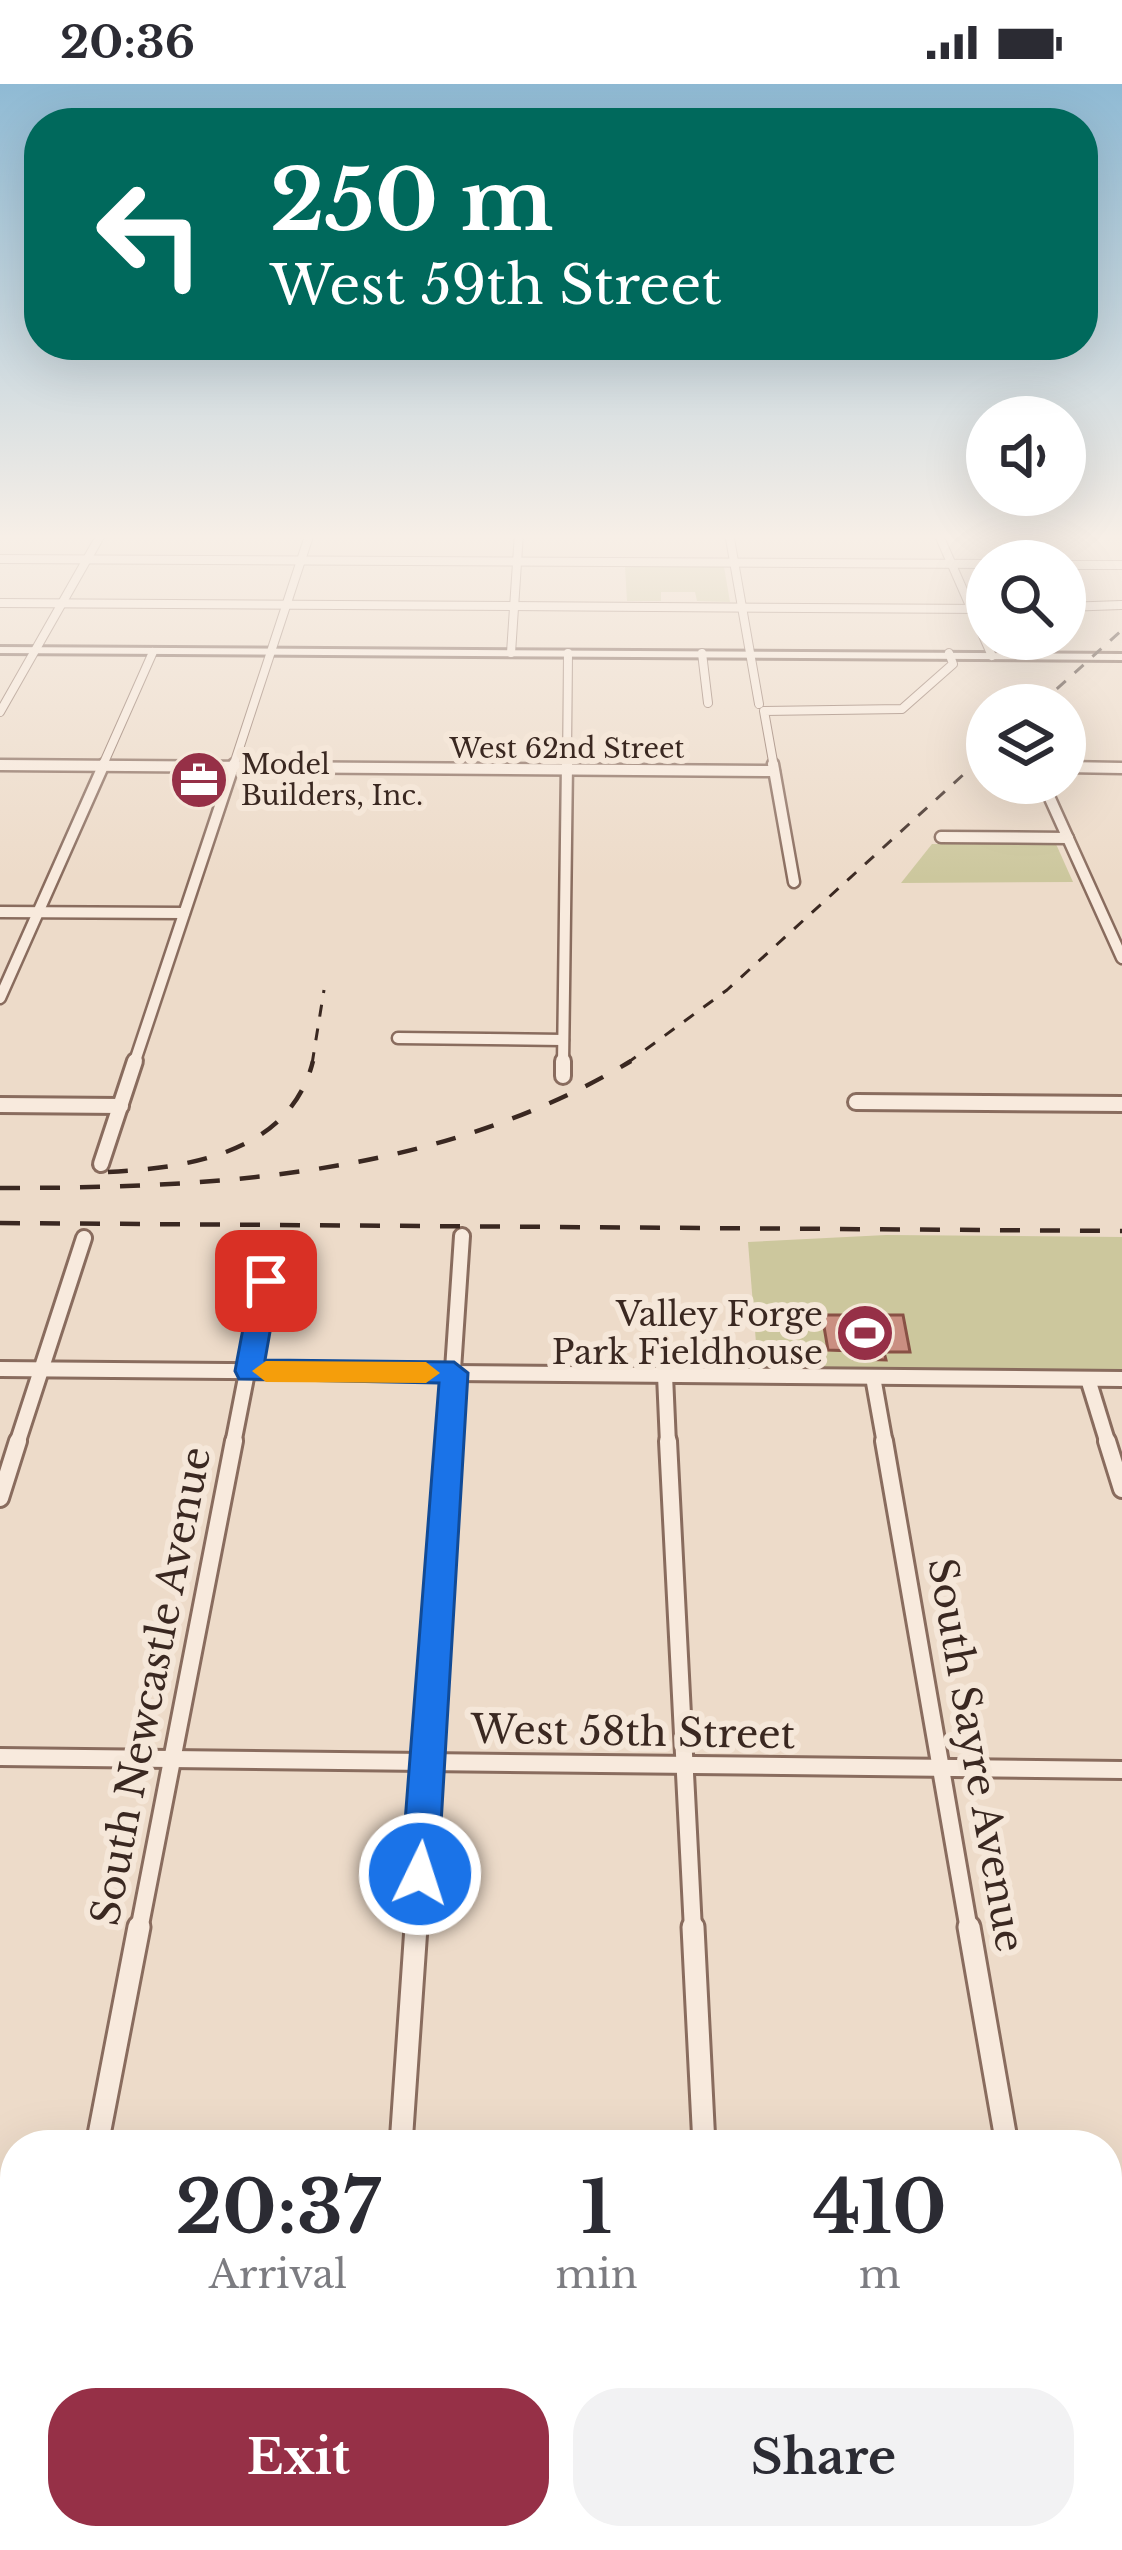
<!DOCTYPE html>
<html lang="en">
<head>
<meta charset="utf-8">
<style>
  body { margin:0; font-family:"Libre Baskerville",serif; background:#f2f2f3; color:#2b2b33; height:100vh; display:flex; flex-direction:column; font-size:45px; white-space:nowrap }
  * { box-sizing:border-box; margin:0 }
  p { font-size:39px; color:#7c7c81 }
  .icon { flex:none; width:66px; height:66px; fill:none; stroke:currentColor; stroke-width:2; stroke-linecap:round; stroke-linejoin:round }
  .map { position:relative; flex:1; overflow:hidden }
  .side { position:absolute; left:0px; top:2046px; width:1122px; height:420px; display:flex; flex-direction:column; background:#fff; border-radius:48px 48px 0 0; box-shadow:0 12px 48px #0002 }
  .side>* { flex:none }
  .banner { position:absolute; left:24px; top:24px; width:1074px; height:252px; border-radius:48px; box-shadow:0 12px 48px #0002; background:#00695c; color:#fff; overflow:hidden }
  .tools { position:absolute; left:966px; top:312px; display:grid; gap:24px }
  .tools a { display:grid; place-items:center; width:120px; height:120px; border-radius:50%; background:#fff; box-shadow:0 12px 48px #0002; font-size:60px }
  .pin { position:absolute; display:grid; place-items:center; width:102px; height:102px; color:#fff; margin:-51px; border-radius:24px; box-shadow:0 6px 18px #0006 }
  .me { position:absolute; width:132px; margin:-66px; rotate:4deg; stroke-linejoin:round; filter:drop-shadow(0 0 9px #0008) }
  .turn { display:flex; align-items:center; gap:42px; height:252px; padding:0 48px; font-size:54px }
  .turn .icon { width:156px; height:156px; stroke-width:2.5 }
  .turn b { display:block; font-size:84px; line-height:102px }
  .eta { display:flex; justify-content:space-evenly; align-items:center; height:204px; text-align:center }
  .eta b { font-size:72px; font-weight:700; line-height:84px }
  .button { display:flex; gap:24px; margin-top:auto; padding:24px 48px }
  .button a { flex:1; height:138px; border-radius:48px; background:#963047; color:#fff; font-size:48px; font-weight:700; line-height:138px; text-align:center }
  .button a+a { background:#f2f2f3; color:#2b2b33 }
  .status { display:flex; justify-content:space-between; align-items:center; height:84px; padding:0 60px; background:#fff; direction:ltr }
  .status svg { height:33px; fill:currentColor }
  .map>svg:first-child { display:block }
  .green { fill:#ccc79d }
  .building { fill:#ca8f81; stroke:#885145; stroke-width:3 }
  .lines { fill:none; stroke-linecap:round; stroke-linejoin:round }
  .street-far4-casing { stroke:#896c5e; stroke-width:10 }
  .street-far3-casing { stroke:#896c5e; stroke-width:15 }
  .street-far2-casing { stroke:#896c5e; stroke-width:20 }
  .street-far1-casing { stroke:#896c5e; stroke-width:22 }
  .street-casing { stroke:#896c5e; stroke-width:27 }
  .secondary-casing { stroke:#6b4d41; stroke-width:6 }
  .street-far4 { stroke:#f8eadd; stroke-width:8 }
  .street-far3 { stroke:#f8eadd; stroke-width:10 }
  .street-far2 { stroke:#f8eadd; stroke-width:14 }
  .street-far1 { stroke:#f8eadd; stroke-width:16 }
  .street { stroke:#f8eadd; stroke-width:21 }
  .secondary { fill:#f8eadd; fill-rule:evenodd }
  .rail-far1 { stroke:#3a2821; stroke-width:3; stroke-dasharray:12 12; stroke-linecap:butt }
  .rail { stroke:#3a2821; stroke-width:4.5; stroke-dasharray:20 20; stroke-linecap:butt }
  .route { fill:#1a73e8; stroke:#114b97; stroke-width:3 }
  .slow { fill:#f59e0b }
  .labels { text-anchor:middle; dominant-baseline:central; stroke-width:12; stroke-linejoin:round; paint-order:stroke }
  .far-street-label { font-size:27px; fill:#3a2821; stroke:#f5e7d9 }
  .far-poi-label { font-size:27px; fill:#3a2821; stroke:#f5e7d9; text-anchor:start }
  .poi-label { font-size:33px; fill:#3a2821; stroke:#f5e7d9; text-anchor:end }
  .near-street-label { font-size:39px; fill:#3a2821; stroke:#f5e7d9 }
</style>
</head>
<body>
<div class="status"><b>20:36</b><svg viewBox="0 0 49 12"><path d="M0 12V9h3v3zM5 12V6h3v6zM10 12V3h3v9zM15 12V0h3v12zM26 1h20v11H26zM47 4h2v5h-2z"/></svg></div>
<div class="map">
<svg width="1122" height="2466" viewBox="0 0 1122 2466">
  <rect width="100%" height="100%" fill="#eddbc9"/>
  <!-- green -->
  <g class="green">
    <polygon points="625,483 724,483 730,518 697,517 695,508 661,508 661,517 627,517"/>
    <polygon points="932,760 1056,760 1073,798 901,799"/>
    <polygon points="886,1151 1122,1153 1122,1287 758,1284 748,1158"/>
  </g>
  <!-- building -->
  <polygon class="building" points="822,1231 903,1231 910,1268 884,1268 886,1276 854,1275 853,1267 828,1266"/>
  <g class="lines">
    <!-- street-far4 casing -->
    <g class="street-far4-casing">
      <g id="street-far4">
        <polyline points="729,449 759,620"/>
        <polyline points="938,449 992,572"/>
        <polyline points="0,475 987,480"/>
        <polyline points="1065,481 1122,481"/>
        <polyline points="0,519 987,525"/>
        <polyline points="1065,523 1121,521"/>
        <polyline points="511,569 519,449"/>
        <polyline points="702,569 708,619"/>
        <polyline points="0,628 102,449"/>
        <polyline points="0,681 220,683"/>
        <polyline points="102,683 153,568"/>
        <polyline points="233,683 310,449"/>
        <polyline points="567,683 568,569"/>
        <polyline points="774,683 764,627 902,625 953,580 949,569"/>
      </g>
    </g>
    <!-- street-far3 casing -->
    <g class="street-far3-casing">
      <g id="street-far3">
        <polyline points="773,680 794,798"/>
        <polyline points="0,681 774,687"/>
        <polyline points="1065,683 1122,684"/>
        <polyline points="1043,699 1122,874"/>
        <polyline points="941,753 1068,754"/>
        <polyline points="0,828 184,829"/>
        <polyline points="0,914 104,680"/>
        <polyline points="398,954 563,956"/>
        <polyline points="134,980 234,680"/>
        <polyline points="563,980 567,680"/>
      </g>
    </g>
    <!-- street-far2 casing -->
    <g class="street-far2-casing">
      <g id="street-far2">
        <polyline points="563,992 563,977"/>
        <polyline points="856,1018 1122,1020"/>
        <polyline points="0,1021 121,1022"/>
        <polyline points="101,1080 135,977"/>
        <polyline points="0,1285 1122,1295"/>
        <polyline points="665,1291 668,1360"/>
        <polyline points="873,1293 885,1360"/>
        <polyline points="1088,1295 1108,1360"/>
        <polyline points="17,1360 84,1154"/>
        <polyline points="233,1360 273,1156"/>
        <polyline points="448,1360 462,1152"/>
      </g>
    </g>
    <!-- street-far1 casing -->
    <g class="street-far1-casing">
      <g id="street-far1">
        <polyline points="668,1357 693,1846"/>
        <polyline points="884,1357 969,1846"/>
        <polyline points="1107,1357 1122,1405"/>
        <polyline points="0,1414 18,1357"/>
        <polyline points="0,1673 1122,1686"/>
        <polyline points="139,1846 234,1357"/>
        <polyline points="415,1846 448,1357"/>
      </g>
    </g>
    <!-- street casing -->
    <g class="street-casing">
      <g id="street">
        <polyline points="693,1843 704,2061"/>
        <polyline points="969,1843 1007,2061"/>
        <polyline points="97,2061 139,1843"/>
        <polyline points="401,2061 416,1843"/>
        <polyline points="0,2297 15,2297"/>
        <polyline points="1107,2316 1122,2316"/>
        <polyline points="725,2451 725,2466"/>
        <polyline points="1076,2451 1078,2466"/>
        <polyline points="18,2466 21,2451"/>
        <polyline points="373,2466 374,2451"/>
      </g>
    </g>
    <!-- secondary casing -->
    <g class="secondary-casing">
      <polygon id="secondary" points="0,563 1122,570 1122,576 0,569"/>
    </g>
    <!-- street-far4 -->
    <use href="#street-far4" class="street-far4"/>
    <!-- street-far3 -->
    <use href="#street-far3" class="street-far3"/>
    <!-- street-far2 -->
    <use href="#street-far2" class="street-far2"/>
    <!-- street-far1 -->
    <use href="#street-far1" class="street-far1"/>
    <!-- street -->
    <use href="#street" class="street"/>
    <!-- secondary -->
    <use href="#secondary" class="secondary"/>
    <!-- rail-far1 -->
    <g class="rail-far1">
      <polyline points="1039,621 1122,546"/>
      <polyline points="312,980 324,906"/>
      <polyline points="626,980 727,906 987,669"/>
    </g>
    <!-- rail -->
    <g class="rail">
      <path d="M108 1088C189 1084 290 1069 313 977"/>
      <path d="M0 1104C218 1104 439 1092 631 977"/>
      <polyline points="0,1139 1122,1147"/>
    </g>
  </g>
  <!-- sky -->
  <linearGradient id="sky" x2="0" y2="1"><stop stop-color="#8fbad4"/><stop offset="0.57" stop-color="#f7efe7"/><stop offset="1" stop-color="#f7efe7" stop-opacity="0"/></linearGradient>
  <rect width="1122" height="794" fill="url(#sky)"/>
  <!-- route -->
  <polygon class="route" points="266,1188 279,1197 265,1276 454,1278 468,1289 438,1790 433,1803 420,1808 407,1803 401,1790 439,1299 239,1295 235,1287 252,1197"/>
  <!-- slow -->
  <polygon class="slow" points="266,1277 426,1278 440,1289 426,1299 266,1298 252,1287"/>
  <!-- icons -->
  <defs>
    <g id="office-disc" transform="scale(3)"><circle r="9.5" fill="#963047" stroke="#f5e7d9"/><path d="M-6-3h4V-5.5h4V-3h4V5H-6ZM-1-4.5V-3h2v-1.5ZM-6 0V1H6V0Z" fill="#fff"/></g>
    <g id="stadium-disc" transform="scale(3)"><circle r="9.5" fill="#963047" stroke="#f5e7d9"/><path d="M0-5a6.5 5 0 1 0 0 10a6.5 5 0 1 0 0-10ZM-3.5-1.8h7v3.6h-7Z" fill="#fff"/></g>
  </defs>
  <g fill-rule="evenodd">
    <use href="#office-disc" x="199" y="696"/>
    <use href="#stadium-disc" x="865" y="1249"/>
  </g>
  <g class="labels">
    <!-- far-street labels -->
    <g class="far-street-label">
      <text x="567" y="664">West 62nd Street</text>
    </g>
    <!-- far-poi labels -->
    <g class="far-poi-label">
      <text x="241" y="680">Model<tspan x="241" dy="31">Builders, Inc.</tspan></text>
    </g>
    <!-- poi labels -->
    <g class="poi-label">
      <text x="823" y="1230">Valley Forge<tspan x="823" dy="38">Park Fieldhouse</tspan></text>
    </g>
    <!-- near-street labels -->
    <g class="near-street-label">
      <text transform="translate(151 1602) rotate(-79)">South Newcastle Avenue</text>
      <text transform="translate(633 1648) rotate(1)">West 58th Street</text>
      <text transform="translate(976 1671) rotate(80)">South Sayre Avenue</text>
    </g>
  </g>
</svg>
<div class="tools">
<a><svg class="icon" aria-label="sound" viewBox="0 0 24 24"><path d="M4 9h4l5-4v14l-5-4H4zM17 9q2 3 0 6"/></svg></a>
<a><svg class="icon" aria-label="search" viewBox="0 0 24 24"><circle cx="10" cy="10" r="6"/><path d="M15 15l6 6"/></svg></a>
<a><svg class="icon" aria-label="layers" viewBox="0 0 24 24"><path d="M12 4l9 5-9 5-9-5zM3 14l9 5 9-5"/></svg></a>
</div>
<div class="pin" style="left:266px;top:1197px;background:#d93025"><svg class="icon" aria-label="arrive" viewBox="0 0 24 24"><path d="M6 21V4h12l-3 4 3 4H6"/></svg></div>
<svg class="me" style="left:420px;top:1790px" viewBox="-20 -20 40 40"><circle r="17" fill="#1a73e8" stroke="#fff" stroke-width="3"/><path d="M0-11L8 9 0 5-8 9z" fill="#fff"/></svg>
<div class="banner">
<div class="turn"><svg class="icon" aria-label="left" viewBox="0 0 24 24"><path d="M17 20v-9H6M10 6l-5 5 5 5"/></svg><div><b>250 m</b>West 59th Street</div></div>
</div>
<section class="side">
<div class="eta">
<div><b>20:37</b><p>Arrival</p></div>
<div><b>1</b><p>min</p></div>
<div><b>410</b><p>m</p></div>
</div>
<div class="button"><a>Exit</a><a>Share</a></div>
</section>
</div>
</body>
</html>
